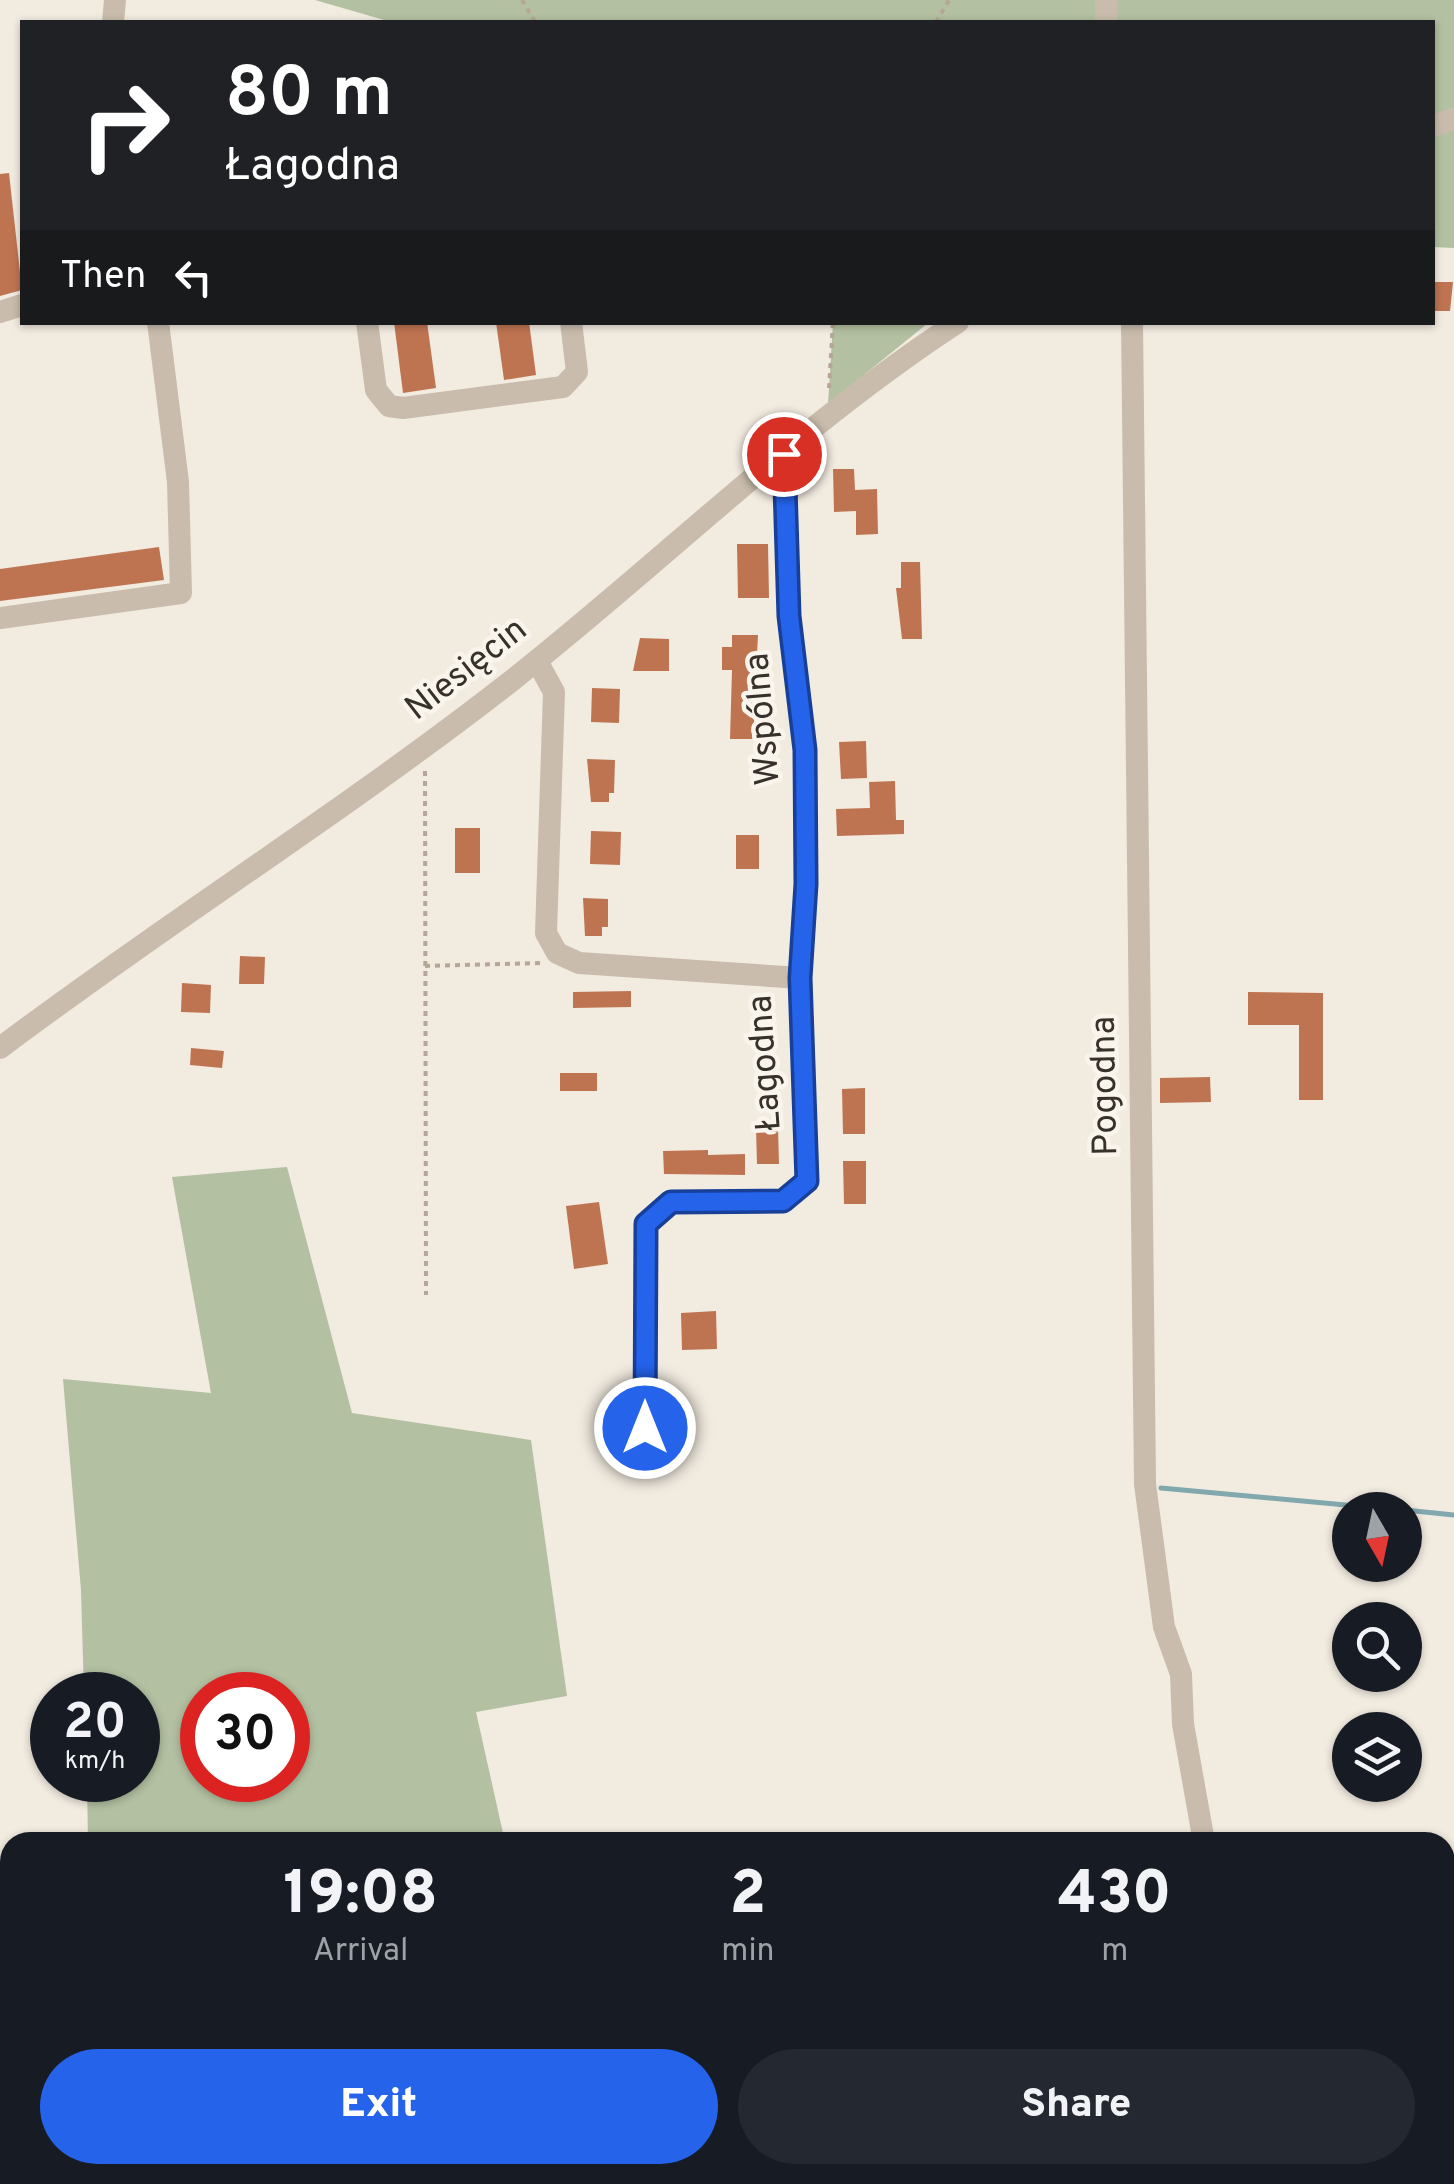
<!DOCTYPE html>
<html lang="en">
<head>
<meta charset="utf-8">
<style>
  body { margin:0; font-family:Overpass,sans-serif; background:#242831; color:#f1f3f6; height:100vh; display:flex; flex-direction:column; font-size:38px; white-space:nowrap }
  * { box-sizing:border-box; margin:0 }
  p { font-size:32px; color:#9ea1a6 }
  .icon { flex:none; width:55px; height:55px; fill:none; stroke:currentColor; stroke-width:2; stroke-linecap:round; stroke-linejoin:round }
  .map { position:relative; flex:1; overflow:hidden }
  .panel { position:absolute; left:0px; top:1832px; width:1455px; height:352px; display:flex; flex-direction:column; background:#171b24; border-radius:30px 30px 0 0; box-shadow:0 2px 8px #0004 }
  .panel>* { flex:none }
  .top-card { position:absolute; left:20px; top:20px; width:1415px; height:305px; border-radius:0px; box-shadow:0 2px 8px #0004; background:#202124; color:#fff; overflow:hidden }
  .needle { width:65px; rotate:171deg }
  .tools { position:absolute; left:1332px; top:1492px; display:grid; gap:20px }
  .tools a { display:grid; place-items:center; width:90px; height:90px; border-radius:50%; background:#171b24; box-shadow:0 2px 8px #0004; font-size:50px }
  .speed { position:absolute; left:30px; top:1672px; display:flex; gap:20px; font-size:50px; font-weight:700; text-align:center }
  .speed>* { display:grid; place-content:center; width:130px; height:130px; border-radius:50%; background:#171b24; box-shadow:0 2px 8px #0004; line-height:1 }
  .speed small { font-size:25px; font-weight:400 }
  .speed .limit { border:15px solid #d22; background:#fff; color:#111 }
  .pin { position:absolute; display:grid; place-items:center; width:85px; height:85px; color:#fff; margin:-42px; border:5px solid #fff; border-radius:50%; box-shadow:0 2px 10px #0007 }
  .me { position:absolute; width:110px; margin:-55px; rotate:0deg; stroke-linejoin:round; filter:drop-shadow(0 0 8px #0008) }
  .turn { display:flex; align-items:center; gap:35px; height:210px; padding:0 40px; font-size:45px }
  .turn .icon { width:130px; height:130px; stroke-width:2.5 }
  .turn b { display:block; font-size:70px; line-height:85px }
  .then { display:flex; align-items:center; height:95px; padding:0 40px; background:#0003; gap:20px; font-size:38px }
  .eta { display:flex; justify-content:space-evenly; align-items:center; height:170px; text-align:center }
  .eta b { font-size:60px; font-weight:800; line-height:70px }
  .cta { display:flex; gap:20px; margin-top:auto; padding:20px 40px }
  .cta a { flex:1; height:115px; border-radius:60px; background:#2563eb; color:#fff; font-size:40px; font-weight:800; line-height:115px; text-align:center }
  .cta a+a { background:#242831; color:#f1f3f6 }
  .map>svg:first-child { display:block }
  .green { fill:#b3c0a1; fill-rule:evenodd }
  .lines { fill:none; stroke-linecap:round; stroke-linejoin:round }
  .stream { stroke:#81a8ad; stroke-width:5 }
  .building { fill:#bf7451 }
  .path { stroke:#b5a697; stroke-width:4; stroke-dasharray:5 5; stroke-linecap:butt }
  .minor { stroke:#c9bcac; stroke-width:22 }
  .route-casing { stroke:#184099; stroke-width:25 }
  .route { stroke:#2563eb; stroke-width:18 }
  .labels { text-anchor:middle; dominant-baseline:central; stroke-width:9; stroke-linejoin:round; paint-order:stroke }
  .street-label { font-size:35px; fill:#38302b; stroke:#f9f4ec }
</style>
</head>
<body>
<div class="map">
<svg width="1454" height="2184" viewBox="0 0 1454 2184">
  <rect width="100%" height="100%" fill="#f2ebe0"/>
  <!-- green -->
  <g class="green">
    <polygon points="315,0 1454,0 1454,248 1433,247 1432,22 391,22"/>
    <polygon points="833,323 928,323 828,404"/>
    <path d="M287 1167 352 1413 531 1440 567 1696 476 1712 505 1842H88L87 1780H138V1695H84L81 1590 63 1379 211 1393 172 1177ZM288 1695V1780H202V1695Z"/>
    <polygon points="345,2175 458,2175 459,2184 347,2184"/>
  </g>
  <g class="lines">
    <!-- stream -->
    <g class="stream">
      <polyline points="1161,1488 1400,1510"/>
      <polyline points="1405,1510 1454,1515"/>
    </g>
  </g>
  <!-- building -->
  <g class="building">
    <polygon points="9,173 22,290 0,296 0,174"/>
    <polygon points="1432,282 1453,282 1450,311 1434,311"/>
    <polygon points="394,322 427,322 436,388 403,393"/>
    <polygon points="496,322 529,322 536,375 504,380"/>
    <polygon points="833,469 854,469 855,490 877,489 878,534 856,535 856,511 834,512"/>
    <polygon points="737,544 768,544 769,598 738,598"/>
    <polygon points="159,547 164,580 0,601 0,569"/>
    <polygon points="901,562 920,562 922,639 902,639 896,588 901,588"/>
    <polygon points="732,635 758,635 757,654 768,654 767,672 757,672 753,739 730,739 732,670 722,670 722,647 732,647"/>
    <polygon points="640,638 669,639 669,671 633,671"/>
    <polygon points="592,688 620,689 619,723 591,722"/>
    <polygon points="866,741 867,778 841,779 839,742"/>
    <polygon points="587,759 615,760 614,793 609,793 609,802 591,802"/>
    <polygon points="895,781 896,820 904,820 904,834 837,836 836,809 870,808 869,782"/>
    <rect x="455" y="828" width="25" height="45"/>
    <polygon points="591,831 621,832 620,865 590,864"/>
    <rect x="736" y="835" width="23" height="34"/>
    <polygon points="583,898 608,899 608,927 602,927 602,936 585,936"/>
    <polygon points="240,956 265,957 264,984 239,984"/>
    <polygon points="182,983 211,985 210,1013 181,1012"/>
    <polygon points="631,991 631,1007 573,1008 573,992"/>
    <polygon points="1248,992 1323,993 1323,1100 1299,1100 1299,1025 1248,1025"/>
    <polygon points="191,1048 224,1051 222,1068 190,1065"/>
    <rect x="560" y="1073" width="37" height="18"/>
    <polygon points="1210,1077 1211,1102 1160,1103 1160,1078"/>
    <polygon points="865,1088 865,1134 843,1134 842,1089"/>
    <polygon points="778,1128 779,1164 757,1164 756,1129"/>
    <polygon points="708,1150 708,1155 745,1154 745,1175 664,1174 663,1151"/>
    <polygon points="843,1161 866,1161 866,1204 844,1204"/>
    <polygon points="599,1202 608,1264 574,1269 566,1206"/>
    <polygon points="716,1311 717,1349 682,1350 681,1313"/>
  </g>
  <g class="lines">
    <!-- path -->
    <g class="path">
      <polyline points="522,0 535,22"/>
      <polyline points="936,22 949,0"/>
      <polyline points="829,388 833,322"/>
      <polyline points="425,771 426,1295"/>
      <polyline points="425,966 540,963"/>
    </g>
    <!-- minor -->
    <g class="minor">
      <polyline points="1106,0 1106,22"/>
      <polyline points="113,22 115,0"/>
      <polyline points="1432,126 1454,119"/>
      <polyline points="0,312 22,305"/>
      <polyline points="367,322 376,390 389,406 403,408 563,387 577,372 571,322"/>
      <polyline points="1132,322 1145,1484 1164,1627 1181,1674 1183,1724 1204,1842"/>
      <polyline points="0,618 181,593 178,482 158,322"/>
      <polyline points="537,661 554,692 546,933 557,953 579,963 800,978"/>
      <path d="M0 1048C167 922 345 811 510 682 660 564 797 427 958 322"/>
      <polyline points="645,1428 646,1224 671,1201 783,1201 807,1181 800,978 806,884 805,750 789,615 784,453"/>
      <polyline points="1257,2175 1258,2184"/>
    </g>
  </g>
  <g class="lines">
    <!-- route casing -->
    <g class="route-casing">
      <polyline id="route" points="645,1428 646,1224 671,1202 783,1201 807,1181 800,978 806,884 805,750 789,616 784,454"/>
    </g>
    <!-- route -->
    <use href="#route" class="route"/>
  </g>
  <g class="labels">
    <!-- street labels -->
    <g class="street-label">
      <text transform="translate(467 670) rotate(-38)">Niesięcin</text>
      <text transform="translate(764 719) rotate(-95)">Wspólna</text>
      <text transform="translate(766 1063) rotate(-94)">Łagodna</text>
      <text transform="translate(1106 1086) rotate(-91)">Pogodna</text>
    </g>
  </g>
</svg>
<div class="tools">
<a><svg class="needle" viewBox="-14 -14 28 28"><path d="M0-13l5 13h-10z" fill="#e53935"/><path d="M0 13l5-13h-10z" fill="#9ea1a6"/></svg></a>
<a><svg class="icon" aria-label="search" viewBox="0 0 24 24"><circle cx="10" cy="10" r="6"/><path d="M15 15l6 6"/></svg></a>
<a><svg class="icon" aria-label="layers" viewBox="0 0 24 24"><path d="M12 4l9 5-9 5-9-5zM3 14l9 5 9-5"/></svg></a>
</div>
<div class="speed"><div>20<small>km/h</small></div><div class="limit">30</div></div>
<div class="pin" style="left:784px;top:454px;background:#d93025"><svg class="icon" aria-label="arrive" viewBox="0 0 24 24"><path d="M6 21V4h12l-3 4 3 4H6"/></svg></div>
<svg class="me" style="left:645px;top:1428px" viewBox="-20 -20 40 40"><circle r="17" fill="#2563eb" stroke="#fff" stroke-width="3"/><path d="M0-11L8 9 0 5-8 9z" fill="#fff"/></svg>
<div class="top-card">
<div class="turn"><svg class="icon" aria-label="right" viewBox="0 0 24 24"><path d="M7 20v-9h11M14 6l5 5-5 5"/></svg><div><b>80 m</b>Łagodna</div></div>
<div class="then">Then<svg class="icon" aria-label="left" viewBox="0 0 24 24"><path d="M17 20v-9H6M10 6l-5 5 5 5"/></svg></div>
</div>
<section class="panel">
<div class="eta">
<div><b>19:08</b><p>Arrival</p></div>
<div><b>2</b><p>min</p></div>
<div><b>430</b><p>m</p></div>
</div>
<div class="cta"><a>Exit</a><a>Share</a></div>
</section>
</div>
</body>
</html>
